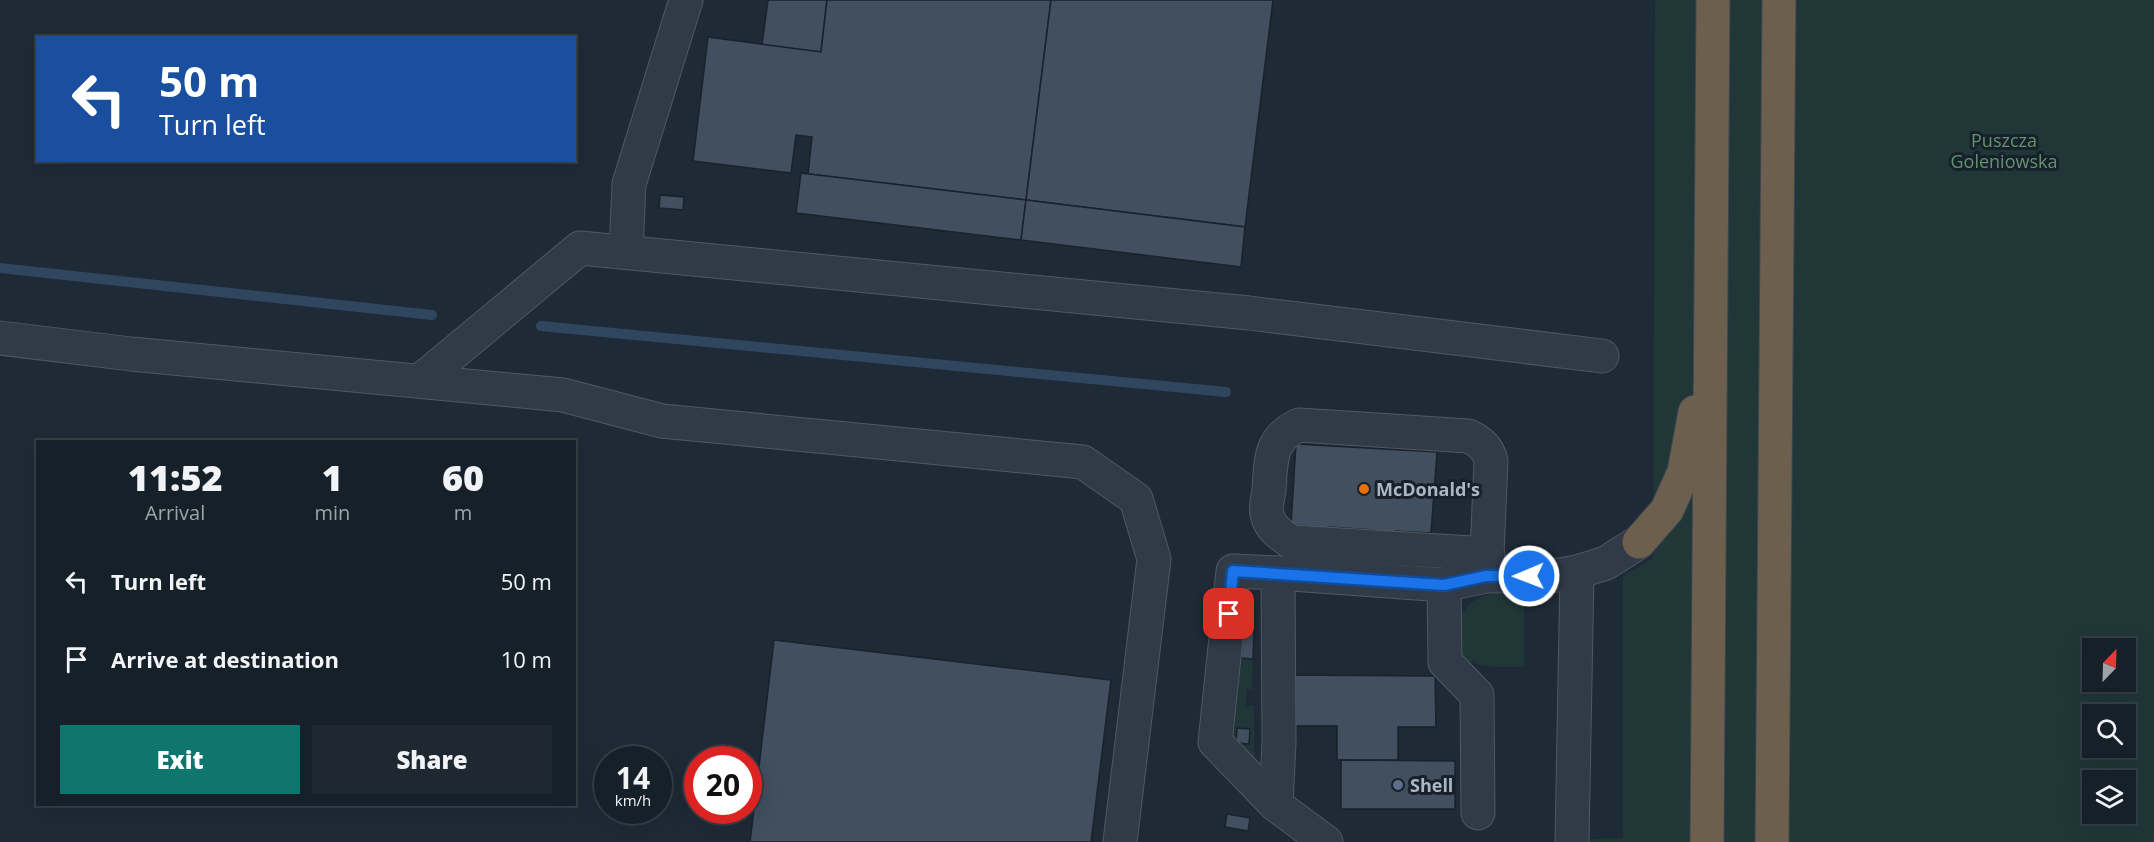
<!DOCTYPE html>
<html lang="en">
<head>
<meta charset="utf-8">
<style>
  body { margin:0; font-family:"Open Sans",sans-serif; background:#1f2830; color:#f1f3f6; height:100vh; display:flex; flex-direction:column; font-size:22px; white-space:nowrap }
  * { box-sizing:border-box; margin:0 }
  p { font-size:20px; color:#9ea3a8 }
  .icon { flex:none; width:33px; height:33px; fill:none; stroke:currentColor; stroke-width:2; stroke-linecap:round; stroke-linejoin:round }
  .map { position:relative; flex:1; overflow:hidden }
  .panel { position:absolute; left:36px; top:440px; width:540px; height:366px; display:flex; flex-direction:column; background:#162028; border-radius:0px; box-shadow:0 6px 24px #0002,0 0 0 2px #353e45 }
  .panel>* { flex:none }
  .banner { position:absolute; left:36px; top:36px; width:540px; height:126px; border-radius:0px; box-shadow:0 6px 24px #0002,0 0 0 2px #353e45; background:#1a4fa0; color:#fff; overflow:hidden }
  .needle { width:39px; rotate:23deg }
  .tools { position:absolute; left:2082px; top:638px; display:grid; gap:12px }
  .tools a { display:grid; place-items:center; width:54px; height:54px; border-radius:0px; background:#162028; box-shadow:0 6px 24px #0002,0 0 0 2px #353e45; font-size:30px }
  .speed { position:absolute; left:594px; top:746px; display:flex; gap:12px; font-size:30px; font-weight:700; text-align:center }
  .speed>* { display:grid; place-content:center; width:78px; height:78px; border-radius:50%; background:#162028; box-shadow:0 6px 24px #0002,0 0 0 2px #353e45; line-height:1 }
  .speed small { font-size:15px; font-weight:400 }
  .speed .limit { border:9px solid #d22; background:#fff; color:#111 }
  .pin { position:absolute; display:grid; place-items:center; width:51px; height:51px; color:#fff; margin:-26px; border-radius:12px; box-shadow:0 3px 9px #0006 }
  .me { position:absolute; width:66px; margin:-33px; rotate:269deg; stroke-linejoin:round; filter:drop-shadow(0 0 4px #0008) }
  .turn { display:flex; align-items:center; gap:21px; height:126px; padding:0 24px; font-size:27px }
  .turn .icon { width:78px; height:78px; stroke-width:2.5 }
  .turn b { display:block; font-size:42px; line-height:51px }
  .eta { display:flex; justify-content:space-evenly; align-items:center; height:102px; text-align:center }
  .eta b { font-size:36px; font-weight:800; line-height:42px }
  .button { display:flex; gap:12px; margin-top:auto; padding:12px 24px }
  .button a { flex:1; height:69px; border-radius:0px; background:#0f766e; color:#fff; font-size:24px; font-weight:800; line-height:69px; text-align:center }
  .button a+a { background:#1f2830; color:#f1f3f6 }
  ul { padding:0; list-style:none }
  li { display:flex; align-items:center; gap:18px; height:78px; padding:0 24px }
  li div { flex:1 }
  li b { display:block; font-size:22px }
  li em { font-style:normal }
  .map>svg:first-child { display:block }
  .green { fill:#203637; fill-rule:evenodd }
  .lines { fill:none; stroke-linecap:round; stroke-linejoin:round }
  .stream { stroke:#30465f; stroke-width:10 }
  .building { fill:#414f5f; stroke:#19222d; stroke-width:1.5 }
  .minor-casing { stroke:#4f5965; stroke-width:35 }
  .highway-casing { stroke:#3c4651; stroke-width:35 }
  .minor { stroke:#313b47; stroke-width:33 }
  .highway { stroke:#6d5f4e; stroke-width:33 }
  .route-casing { stroke:#114b97; stroke-width:15 }
  .route { stroke:#1a73e8; stroke-width:10 }
  .food-dot { fill:#e8710a; stroke:#17202b; stroke-width:2 }
  .service-dot { fill:#5c6f8a; stroke:#17202b; stroke-width:2 }
  .labels { text-anchor:middle; dominant-baseline:central; stroke-width:6; stroke-linejoin:round; paint-order:stroke }
  .park-label { font-size:18px; fill:#62956b; stroke:#17202b }
  .poi-label { font-size:18px; font-weight:bold; fill:#abb6c4; stroke:#17202b; text-anchor:start }
</style>
</head>
<body>
<div class="map">
<svg width="2154" height="842" viewBox="0 0 2154 842">
  <rect width="100%" height="100%" fill="#1e2a36"/>
  <!-- green -->
  <g class="green">
    <path d="M1655 0H2154V842H1590V839L1623 838V576L1653 558ZM2092 648H2126V681H2092ZM2092 714H2126V747H2092ZM2092 780H2126V813H2092Z"/>
    <path d="M1524 591V667C1502 667 1478 670 1461 656 1461 645 1457 627 1461 617 1473 591 1500 592 1524 591Z"/>
    <polygon points="1246,622 1250,622 1252,630 1243,629 1241,658 1253,659 1252,689 1246,689 1246,706 1254,706 1254,773 1233,745 1229,727 1241,623"/>
  </g>
  <g class="lines">
    <!-- stream -->
    <g class="stream">
      <polyline points="0,268 432,315"/>
      <polyline points="541,326 1226,392"/>
    </g>
  </g>
  <!-- building -->
  <g class="building">
    <polygon points="768,0 827,0 821,52 762,45"/>
    <polygon points="827,0 1051,0 1026,200 808,174 812,137 796,135 791,173 693,161 708,37 821,52"/>
    <polygon points="1051,0 1273,0 1245,227 1026,200"/>
    <polygon points="801,173 1026,200 1021,240 796,213"/>
    <polygon points="660,195 684,197 683,210 659,208"/>
    <polygon points="1026,200 1245,227 1241,267 1021,240"/>
    <polygon points="1296,444 1437,452 1431,533 1395,531 1395,536 1373,535 1374,530 1328,527 1328,533 1306,531 1306,526 1291,525"/>
    <polygon points="1243,629 1254,630 1253,659 1241,658"/>
    <polygon points="774,640 1111,680 1091,842 750,842"/>
    <polygon points="1284,675 1435,676 1436,727 1398,727 1398,760 1337,760 1337,726 1284,726"/>
    <polygon points="1237,728 1250,729 1249,744 1236,743"/>
    <polygon points="1341,760 1455,761 1455,809 1341,809"/>
    <polygon points="1227,814 1250,818 1248,831 1225,827"/>
  </g>
  <g class="lines">
    <!-- minor casing -->
    <g class="minor-casing">
      <g id="minor">
        <polyline points="626,252 629,184 686,0"/>
        <polyline points="0,338 131,354 563,395 662,421 1083,462 1136,499 1154,559 1120,842"/>
        <polyline points="420,381 580,248 1249,313 1602,356"/>
        <path d="M1486 576 1491 461C1488 448 1480 441 1468 436L1299 425C1269 439 1271 461 1269 490 1268 497 1265 507 1267 514 1270 528 1280 534 1291 542L1488 554"/>
        <polyline points="1444,585 1445,662 1477,695 1478,813"/>
        <polyline points="1276,805 1215,742 1233,571 1278,573"/>
        <polyline points="1326,842 1276,805 1279,743 1278,573 1444,585 1486,576 1560,575 1577,572 1606,563 1639,542"/>
        <polyline points="1572,842 1577,572"/>
      </g>
    </g>
    <!-- highway casing -->
    <g class="highway-casing">
      <g id="highway">
        <polyline points="1639,542 1667,510 1684,472 1695,412"/>
        <polyline points="1707,842 1713,0"/>
        <polyline points="1772,842 1779,0"/>
      </g>
    </g>
    <!-- minor -->
    <use href="#minor" class="minor"/>
    <!-- highway -->
    <use href="#highway" class="highway"/>
  </g>
  <g class="lines">
    <!-- route casing -->
    <g class="route-casing">
      <polyline id="route" points="1229,614 1233,571 1444,585 1486,576 1529,576"/>
    </g>
    <!-- route -->
    <use href="#route" class="route"/>
  </g>
  <!-- markers -->
  <circle class="food-dot" cx="1364" cy="489" r="6"/>
  <circle class="service-dot" cx="1398" cy="785" r="6"/>
  <g class="labels">
    <!-- park labels -->
    <g class="park-label">
      <text x="2004" y="140">Puszcza<tspan x="2004" dy="21">Goleniowska</tspan></text>
    </g>
    <!-- poi labels -->
    <g class="poi-label">
      <text x="1376" y="489">McDonald's</text>
      <text x="1410" y="785">Shell</text>
    </g>
  </g>
</svg>
<div class="tools">
<a><svg class="needle" viewBox="-14 -14 28 28"><path d="M0-13l5 13h-10z" fill="#e53935"/><path d="M0 13l5-13h-10z" fill="#9ea3a8"/></svg></a>
<a><svg class="icon" aria-label="search" viewBox="0 0 24 24"><circle cx="10" cy="10" r="6"/><path d="M15 15l6 6"/></svg></a>
<a><svg class="icon" aria-label="layers" viewBox="0 0 24 24"><path d="M12 4l9 5-9 5-9-5zM3 14l9 5 9-5"/></svg></a>
</div>
<div class="speed"><div>14<small>km/h</small></div><div class="limit">20</div></div>
<div class="pin" style="left:1229px;top:614px;background:#d93025"><svg class="icon" aria-label="arrive" viewBox="0 0 24 24"><path d="M6 21V4h12l-3 4 3 4H6"/></svg></div>
<svg class="me" style="left:1529px;top:576px" viewBox="-20 -20 40 40"><circle r="17" fill="#1a73e8" stroke="#fff" stroke-width="3"/><path d="M0-11L8 9 0 5-8 9z" fill="#fff"/></svg>
<div class="banner">
<div class="turn"><svg class="icon" aria-label="left" viewBox="0 0 24 24"><path d="M17 20v-9H6M10 6l-5 5 5 5"/></svg><div><b>50 m</b>Turn left</div></div>
</div>
<section class="panel">
<div class="eta">
<div><b>11:52</b><p>Arrival</p></div>
<div><b>1</b><p>min</p></div>
<div><b>60</b><p>m</p></div>
</div>
<ul>
<li><svg class="icon" aria-label="left" viewBox="0 0 24 24"><path d="M17 20v-9H6M10 6l-5 5 5 5"/></svg><div><b>Turn left</b></div><em>50 m</em></li>
<li><svg class="icon" aria-label="arrive" viewBox="0 0 24 24"><path d="M6 21V4h12l-3 4 3 4H6"/></svg><div><b>Arrive at destination</b></div><em>10 m</em></li>
</ul>
<div class="button"><a>Exit</a><a>Share</a></div>
</section>
</div>
</body>
</html>
